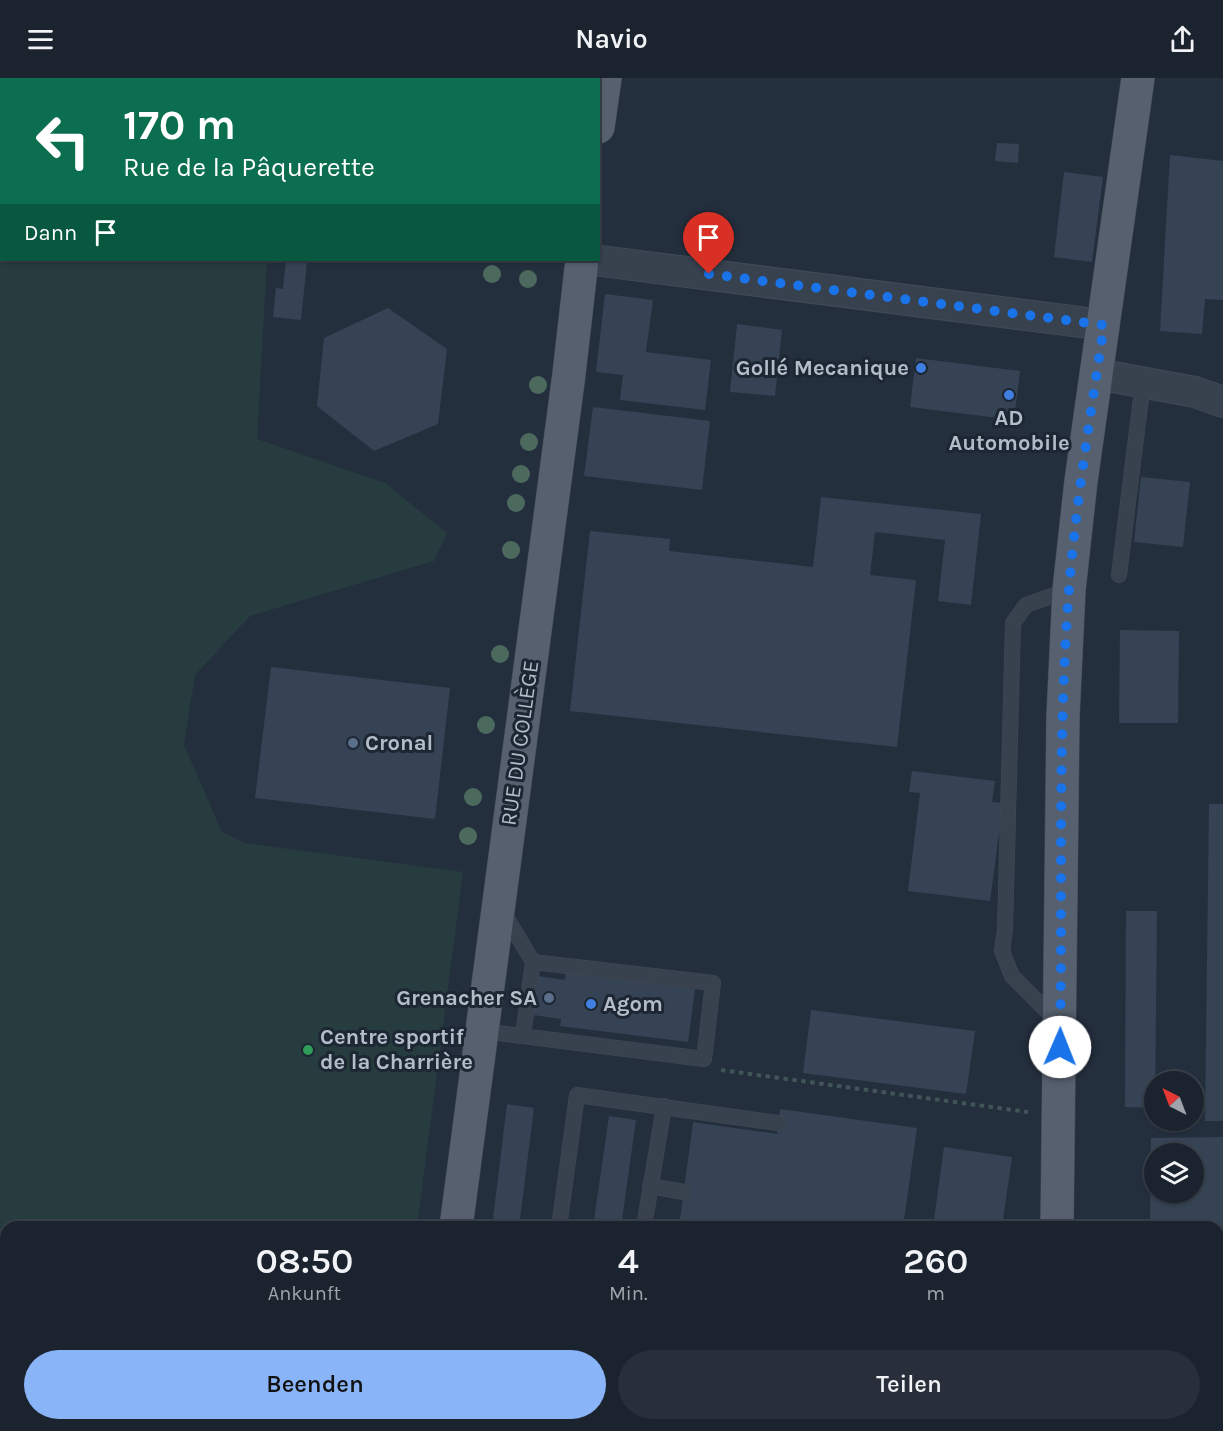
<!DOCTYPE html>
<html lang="de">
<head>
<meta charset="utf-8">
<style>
  body { margin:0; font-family:Karla,sans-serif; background:#282f3a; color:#f1f3f6; height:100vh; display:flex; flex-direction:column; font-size:22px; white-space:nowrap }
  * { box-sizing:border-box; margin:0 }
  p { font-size:20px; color:#a0a4aa }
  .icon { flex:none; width:33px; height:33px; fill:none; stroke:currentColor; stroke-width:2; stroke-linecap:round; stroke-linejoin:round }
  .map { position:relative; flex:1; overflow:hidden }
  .panel { position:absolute; left:0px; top:1143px; width:1224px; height:210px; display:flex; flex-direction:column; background:#1b232e; border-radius:18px 18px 0 0; box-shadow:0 2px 4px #0004,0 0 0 2px #39404a }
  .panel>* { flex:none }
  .banner { position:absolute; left:0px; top:0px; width:600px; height:183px; box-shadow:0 2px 4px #0004,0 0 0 2px #39404a; background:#0b6e4f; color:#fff; overflow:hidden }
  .needle { width:39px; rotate:318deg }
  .buttons { position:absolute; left:1144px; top:993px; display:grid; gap:12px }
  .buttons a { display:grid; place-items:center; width:60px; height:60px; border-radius:50%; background:#1b232e; box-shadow:0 2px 4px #0004,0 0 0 2px #39404a; font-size:30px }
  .pin { position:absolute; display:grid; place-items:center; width:51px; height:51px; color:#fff; margin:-62px -26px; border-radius:50% 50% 50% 0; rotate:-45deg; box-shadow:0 0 6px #0007 }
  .pin .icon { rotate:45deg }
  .me { position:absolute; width:66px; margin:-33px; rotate:1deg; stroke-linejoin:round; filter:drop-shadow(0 0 4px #0008) }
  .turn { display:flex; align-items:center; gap:21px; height:126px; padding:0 24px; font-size:27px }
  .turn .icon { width:78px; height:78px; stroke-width:2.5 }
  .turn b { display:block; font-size:42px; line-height:51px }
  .then { display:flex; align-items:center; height:57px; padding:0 24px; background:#0003; gap:12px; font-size:22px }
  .eta { display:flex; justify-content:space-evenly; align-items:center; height:102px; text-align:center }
  .eta b { font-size:36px; font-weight:600; line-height:42px }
  .action { display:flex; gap:12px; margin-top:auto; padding:12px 24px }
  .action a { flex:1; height:69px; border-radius:36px; background:#8ab4f8; color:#111; font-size:24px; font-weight:600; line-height:69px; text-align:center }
  .action a+a { background:#282f3a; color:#f1f3f6 }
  header { display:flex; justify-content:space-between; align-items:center; height:78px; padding:0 24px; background:#1b232e; font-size:27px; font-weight:600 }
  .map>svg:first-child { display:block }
  .green { fill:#263c3f }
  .building { fill:#364354; fill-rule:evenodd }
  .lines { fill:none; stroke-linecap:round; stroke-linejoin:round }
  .service-casing { stroke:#414a57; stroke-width:16 }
  .minor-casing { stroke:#414a57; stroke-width:32 }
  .primary-casing { stroke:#414a57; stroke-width:34 }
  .path { stroke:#3f5557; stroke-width:4; stroke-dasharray:4.5 4.5; stroke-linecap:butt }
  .service { stroke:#38414e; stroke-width:15 }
  .minor { stroke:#38414e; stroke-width:30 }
  .primary { stroke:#56606e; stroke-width:33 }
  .tree { fill:#4b6a5d }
  .route { stroke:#1a73e8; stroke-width:10; stroke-dasharray:0 18 }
  .shop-dot { fill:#3f7fe0; stroke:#1d2633; stroke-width:2 }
  .service-dot { fill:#5c6f8a; stroke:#1d2633; stroke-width:2 }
  .leisure-dot { fill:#2e9e5b; stroke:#1d2633; stroke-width:2 }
  .labels { text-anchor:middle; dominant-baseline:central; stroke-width:6; stroke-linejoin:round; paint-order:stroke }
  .poi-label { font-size:22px; font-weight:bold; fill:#b4bcc9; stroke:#1d2633; text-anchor:start }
  .street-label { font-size:22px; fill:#b4bcc9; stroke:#1d2633 }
</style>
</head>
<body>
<header><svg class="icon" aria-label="menu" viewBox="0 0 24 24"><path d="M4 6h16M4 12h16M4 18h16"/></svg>Navio<svg class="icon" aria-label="share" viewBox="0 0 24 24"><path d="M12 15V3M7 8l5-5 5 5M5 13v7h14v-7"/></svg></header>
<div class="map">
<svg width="1223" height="1353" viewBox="0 0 1223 1353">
  <rect width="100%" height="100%" fill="#242f3e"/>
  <!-- green -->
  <polygon class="green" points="0,142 2,182 267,182 257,361 385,405 447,455 434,483 250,538 195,597 184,667 222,754 244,765 463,794 417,1149 6,1149 6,1347 150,1347 149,1353 0,1353"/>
  <!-- building -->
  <g class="building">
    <polygon points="997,65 1019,66 1018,85 995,83"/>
    <polygon points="1170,77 1223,83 1223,222 1205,221 1202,256 1160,253"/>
    <polygon points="1064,94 1103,99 1092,184 1054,179"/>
    <polygon points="286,182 307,184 301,242 273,239 276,210 283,211"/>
    <polygon points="605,216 653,222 646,274 711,282 705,332 620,322 623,297 596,294"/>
    <polygon points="388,230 447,271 438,346 374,373 317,328 324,260"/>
    <polygon points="737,246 782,252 775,318 730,314"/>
    <polygon points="916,280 1020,293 1014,342 910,329"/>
    <polygon points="593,329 710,343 702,412 584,398"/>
    <polygon points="1141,399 1190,404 1183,469 1134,464"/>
    <polygon points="821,419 981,436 971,527 938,523 945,462 875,454 870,497 916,502 897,669 570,633 590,453 670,461 669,473 813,489"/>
    <polygon points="1120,552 1179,553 1178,645 1119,645"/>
    <polygon points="271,589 450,610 435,741 255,720"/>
    <polygon points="912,693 995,703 992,724 1003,725 990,823 908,813 920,715 909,714"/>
    <polygon points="1209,726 1223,726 1223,1043 1205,1043"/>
    <polygon points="1126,833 1157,833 1155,1030 1125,1029"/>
    <polygon points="566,895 695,911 688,964 560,948 561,941 533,937 538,898 565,902"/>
    <polygon points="811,932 975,953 966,1016 803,995"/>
    <polygon points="507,1026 534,1030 519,1149 492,1149"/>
    <polygon points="780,1031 917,1050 903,1149 679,1149 693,1044 777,1056"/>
    <polygon points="609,1038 636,1042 621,1149 593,1149"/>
    <path d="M1223 1059V1195H1218V1149H1150L1151 1060ZM1155 1076H1194V1114H1155Z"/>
    <polygon points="944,1069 1012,1079 1002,1149 933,1149"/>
    <polygon points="1218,1213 1223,1213 1223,1353 1121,1353 1121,1347 1218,1347"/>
    <polygon points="163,1347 247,1347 246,1353 162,1353"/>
    <polygon points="464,1347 509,1347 508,1353 463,1353"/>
    <polygon points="542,1347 564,1347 563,1353 541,1353"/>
    <polygon points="601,1347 623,1347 622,1353 600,1353"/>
    <polygon points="684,1347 727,1347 726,1353 683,1353"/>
    <rect x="878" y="1347" width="26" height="6"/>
    <polygon points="928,1347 973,1347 973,1353 929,1353"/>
  </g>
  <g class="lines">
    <!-- service casing -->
    <g class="service-casing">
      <g id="service">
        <polyline points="27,2 28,0"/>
        <polyline points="102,2 102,0"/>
        <polyline points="1119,497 1143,304"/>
        <polyline points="502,832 533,884"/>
        <polyline points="1056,942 1012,898 1002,873 1005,852 1013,545 1026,527 1069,512"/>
        <polyline points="482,953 704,981 713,905 533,884 523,958"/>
        <polyline points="650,1108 684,1114"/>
        <polyline points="559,1149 577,1017 778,1045"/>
        <polyline points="644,1149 664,1028"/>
        <polyline points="995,1347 995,1353"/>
      </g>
    </g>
    <!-- minor casing -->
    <g class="minor-casing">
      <g id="minor">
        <polyline points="0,113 2,114"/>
        <polyline points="593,182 1104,247"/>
        <polyline points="1097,296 1195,314 1223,324"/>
      </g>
    </g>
    <!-- primary casing -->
    <g class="primary-casing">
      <g id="primary">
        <polyline points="598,49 605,0"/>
        <polyline points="456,1149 569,296 582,182"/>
        <polyline points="1057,1149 1063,638 1069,512 1081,403 1138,0"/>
        <polyline points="1061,1347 1061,1353"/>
        <polyline points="433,1353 434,1347"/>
      </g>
    </g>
    <!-- path -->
    <g class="path">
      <polyline points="721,992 1028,1034"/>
      <polyline points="0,1160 6,1166"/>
      <polyline points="1,1257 6,1190"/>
    </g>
    <!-- service -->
    <use href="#service" class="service"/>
    <!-- minor -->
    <use href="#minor" class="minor"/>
    <!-- primary -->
    <use href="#primary" class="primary"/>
  </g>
  <!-- trees -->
  <g class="tree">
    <circle cx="492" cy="196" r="9"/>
    <circle cx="528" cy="201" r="9"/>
    <circle cx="538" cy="307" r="9"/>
    <circle cx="529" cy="364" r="9"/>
    <circle cx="521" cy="396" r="9"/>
    <circle cx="516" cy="425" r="9"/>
    <circle cx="511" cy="472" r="9"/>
    <circle cx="500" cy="576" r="9"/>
    <circle cx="486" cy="647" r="9"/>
    <circle cx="473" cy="719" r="9"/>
    <circle cx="468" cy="758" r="9"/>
  </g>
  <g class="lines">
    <!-- route -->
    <path class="route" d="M709 196 1104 247C1091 335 1076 423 1069 512 1057 664 1063 817 1060 969"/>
  </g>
  <!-- markers -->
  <g class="shop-dot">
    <circle cx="921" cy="290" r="6"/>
    <circle cx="1009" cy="317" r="6"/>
    <circle cx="591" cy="926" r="6"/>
  </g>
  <g class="service-dot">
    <circle cx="353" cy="665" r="6"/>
    <circle cx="549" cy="920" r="6"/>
  </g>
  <circle class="leisure-dot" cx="308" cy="972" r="6"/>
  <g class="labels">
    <!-- poi labels -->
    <g class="poi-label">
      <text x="909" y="290" text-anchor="end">Gollé Mecanique</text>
      <text x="1009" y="340" text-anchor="middle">AD<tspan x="1009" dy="25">Automobile</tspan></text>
      <text x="365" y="665">Cronal</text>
      <text x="537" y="920" text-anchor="end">Grenacher SA</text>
      <text x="603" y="926">Agom</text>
      <text x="320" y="959">Centre sportif<tspan x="320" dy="25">de la Charrière</tspan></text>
    </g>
    <!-- street labels -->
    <g class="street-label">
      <text transform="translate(520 665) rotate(-82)">RUE DU COLLÈGE</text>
    </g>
  </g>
</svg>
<div class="buttons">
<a><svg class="needle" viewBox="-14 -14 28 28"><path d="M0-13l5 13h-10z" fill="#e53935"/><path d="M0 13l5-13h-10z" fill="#a0a4aa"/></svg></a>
<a><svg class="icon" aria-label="layers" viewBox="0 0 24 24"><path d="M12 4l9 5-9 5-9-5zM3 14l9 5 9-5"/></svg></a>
</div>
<div class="pin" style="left:709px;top:196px;background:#d93025"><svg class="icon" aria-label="arrive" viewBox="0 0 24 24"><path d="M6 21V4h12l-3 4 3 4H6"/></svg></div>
<svg class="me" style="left:1060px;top:969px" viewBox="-20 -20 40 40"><circle r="19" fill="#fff"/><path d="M0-13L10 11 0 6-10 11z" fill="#1a73e8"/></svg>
<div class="banner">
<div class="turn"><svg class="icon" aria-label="left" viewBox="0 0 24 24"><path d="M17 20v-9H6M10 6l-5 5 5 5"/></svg><div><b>170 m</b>Rue de la Pâquerette</div></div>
<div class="then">Dann<svg class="icon" aria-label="arrive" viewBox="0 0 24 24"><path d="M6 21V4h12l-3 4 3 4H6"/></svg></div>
</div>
<section class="panel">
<div class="eta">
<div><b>08:50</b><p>Ankunft</p></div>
<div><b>4</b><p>Min.</p></div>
<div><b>260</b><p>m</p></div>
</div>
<div class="action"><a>Beenden</a><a>Teilen</a></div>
</section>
</div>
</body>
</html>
